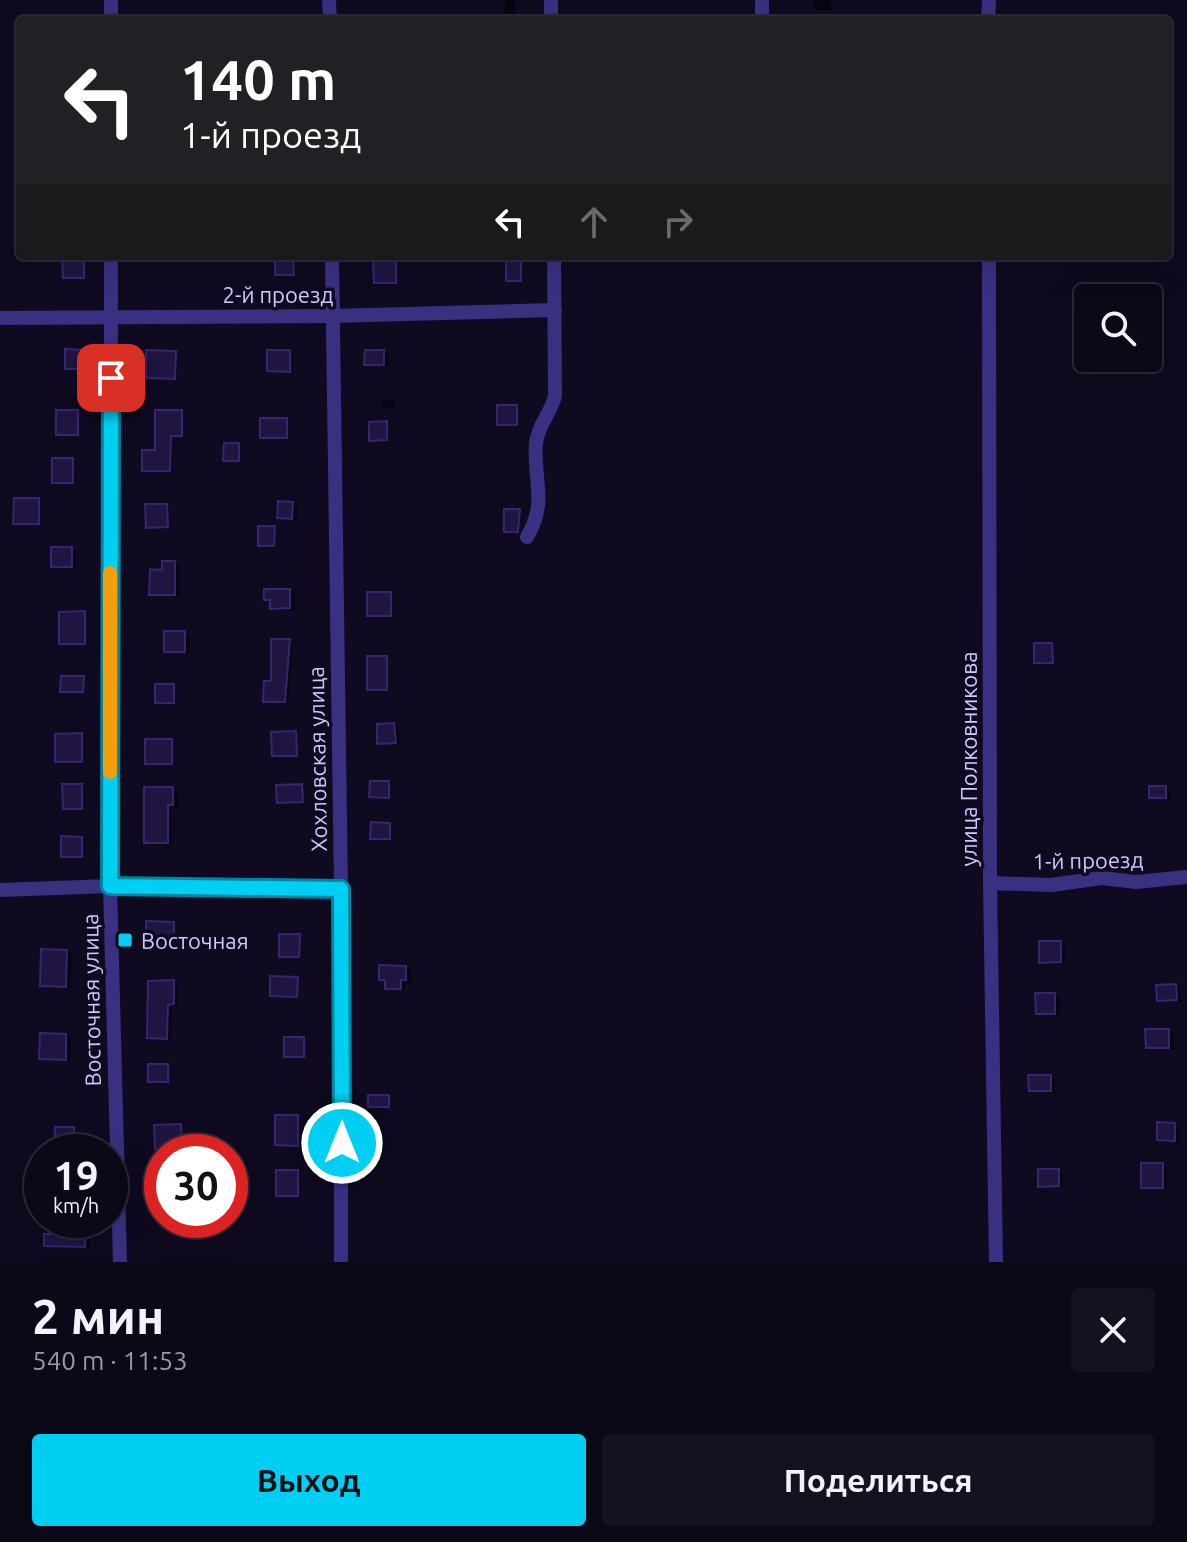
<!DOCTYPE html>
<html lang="ru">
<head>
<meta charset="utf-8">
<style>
  body { margin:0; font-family:Ubuntu,sans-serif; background:#141120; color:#f1f3f6; height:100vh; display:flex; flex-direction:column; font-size:30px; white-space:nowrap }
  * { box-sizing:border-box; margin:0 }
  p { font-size:26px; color:#9a9aa1 }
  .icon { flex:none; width:44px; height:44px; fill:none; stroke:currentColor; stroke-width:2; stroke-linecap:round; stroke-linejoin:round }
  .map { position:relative; height:1262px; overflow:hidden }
  .panel { display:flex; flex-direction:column; background:#0b0817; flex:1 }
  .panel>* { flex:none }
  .guide { position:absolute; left:16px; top:16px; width:1156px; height:244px; border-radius:8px; box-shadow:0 8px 32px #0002,0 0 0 2px #2b2936; background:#202124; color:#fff; overflow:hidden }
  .tools { position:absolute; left:1074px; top:284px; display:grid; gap:16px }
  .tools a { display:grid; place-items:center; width:88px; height:88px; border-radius:8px; background:#0b0817; box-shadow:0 8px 32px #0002,0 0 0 2px #2b2936; font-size:40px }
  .speed { position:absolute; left:24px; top:1134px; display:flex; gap:16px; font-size:40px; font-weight:700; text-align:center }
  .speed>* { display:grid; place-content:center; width:104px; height:104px; border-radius:50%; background:#0b0817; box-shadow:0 8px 32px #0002,0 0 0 2px #2b2936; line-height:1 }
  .speed small { font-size:20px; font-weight:400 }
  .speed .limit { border:12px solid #d22; background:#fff; color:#111 }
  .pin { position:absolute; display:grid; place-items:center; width:68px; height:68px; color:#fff; margin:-34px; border-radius:16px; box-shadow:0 4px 12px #0006 }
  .me { position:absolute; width:88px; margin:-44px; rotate:0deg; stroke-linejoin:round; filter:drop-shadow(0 0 6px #0008) }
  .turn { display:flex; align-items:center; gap:28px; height:168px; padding:0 32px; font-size:36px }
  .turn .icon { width:104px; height:104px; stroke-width:2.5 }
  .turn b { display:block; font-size:56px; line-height:68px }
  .lanes { display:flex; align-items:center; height:76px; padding:0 32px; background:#0003; justify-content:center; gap:40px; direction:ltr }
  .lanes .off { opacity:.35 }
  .round { display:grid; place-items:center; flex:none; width:84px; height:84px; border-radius:8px; background:#141120 }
  .overview { display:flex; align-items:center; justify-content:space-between; height:136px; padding:0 32px }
  h1 { font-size:48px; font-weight:600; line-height:60px }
  .action { display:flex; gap:16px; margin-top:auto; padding:16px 32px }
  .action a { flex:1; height:92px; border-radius:8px; background:#00cff3; color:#111; font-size:32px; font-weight:600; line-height:92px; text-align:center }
  .action a+a { background:#141120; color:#f1f3f6 }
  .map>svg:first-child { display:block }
  .shadow { fill:#0007 }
  .building { fill:#201541; stroke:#37256f; stroke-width:2 }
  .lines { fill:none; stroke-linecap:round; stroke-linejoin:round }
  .minor { stroke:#383182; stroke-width:14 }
  .route-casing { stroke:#00879e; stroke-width:20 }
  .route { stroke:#00cff3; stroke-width:14 }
  .slow { stroke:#f59e0b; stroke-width:14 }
  .poi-dot { fill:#00cff3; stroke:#0f0a1f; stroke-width:3 }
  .labels { text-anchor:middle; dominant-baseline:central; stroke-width:7; stroke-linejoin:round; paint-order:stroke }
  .street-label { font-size:22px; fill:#d1c8ff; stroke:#0f0a1f }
  .poi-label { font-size:22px; fill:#d1c8ff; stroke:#0f0a1f; text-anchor:start }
</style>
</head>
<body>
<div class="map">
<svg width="1187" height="1262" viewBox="0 0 1187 1262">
  <rect width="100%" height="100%" fill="#0f0a1f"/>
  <!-- shadow -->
  <g class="shadow">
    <polygon points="505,0 515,0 515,20 493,20 493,14 505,14"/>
    <polygon points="814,0 831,0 831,10 815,10"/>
    <polygon points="597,17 609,17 610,20 597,20"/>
    <polygon points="521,259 523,281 510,281 508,280"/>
    <polygon points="384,352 389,355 389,367 366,364"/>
    <polygon points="175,353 177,378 150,378"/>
    <polygon points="382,400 395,401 395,409 382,408"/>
    <polygon points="78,412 79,435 60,435"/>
    <polygon points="182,412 183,436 172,436 172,471 146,471"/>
    <polygon points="73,460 75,482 56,483"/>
    <polygon points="39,500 40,524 17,524"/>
    <polygon points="293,504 298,507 297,521 279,517"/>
    <polygon points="167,506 169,527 149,528"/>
    <polygon points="520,511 520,532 508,532"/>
    <polygon points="71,549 76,552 76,569 53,566"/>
    <polygon points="175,563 180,566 179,597 151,594 164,572"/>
    <polygon points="289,591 294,594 295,610 277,610 266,599"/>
    <polygon points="390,594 392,616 369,615"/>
    <polygon points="84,613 86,644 61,643"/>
    <polygon points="184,633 190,636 190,653 166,650"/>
    <polygon points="273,641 293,643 288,703 265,701 273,683"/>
    <polygon points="387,658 388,690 371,689"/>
    <polygon points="394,725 399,728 400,745 379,743"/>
    <polygon points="1166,788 1171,791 1171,800 1151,797"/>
    <polygon points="173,789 178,792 178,807 172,807 172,845 152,845 146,842"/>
    <polygon points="1060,943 1065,945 1066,964 1041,961"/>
    <polygon points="67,952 72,954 70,989 42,985"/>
    <polygon points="406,968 411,970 411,982 405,982 405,990 387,987 387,982 381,979"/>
    <polygon points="173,982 177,984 178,1006 172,1006 171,1040 153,1039 149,1037"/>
    <polygon points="1175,986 1180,989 1181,1002 1159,1000"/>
    <polygon points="1054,995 1060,998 1060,1016 1038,1013"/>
    <polygon points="1168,1031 1174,1034 1174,1049 1148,1047"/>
    <polygon points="66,1036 71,1039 70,1062 41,1058"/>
    <polygon points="1050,1077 1055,1080 1055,1093 1031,1090"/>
    <polygon points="298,1117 299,1145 277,1144"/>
    <polygon points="1175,1125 1180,1128 1179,1142 1159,1139"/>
    <polygon points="57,1129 78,1132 78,1152 56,1152"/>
    <polygon points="1162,1165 1167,1168 1167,1189 1143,1187"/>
    <polygon points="1058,1171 1063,1174 1063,1188 1040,1185"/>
    <polygon points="153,1175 162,1175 162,1199 156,1198"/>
    <polygon points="53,1220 82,1220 82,1236 90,1239 90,1249 46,1245 53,1236"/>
  </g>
  <!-- building -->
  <g class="building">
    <polygon points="62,256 84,256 84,278 63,278"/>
    <polygon points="275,256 293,256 294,275 275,275"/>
    <rect x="506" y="257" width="15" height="24"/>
    <polygon points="373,261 396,261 396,283 374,283"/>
    <polygon points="65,349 86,350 85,369 65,369"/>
    <polygon points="146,350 176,351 175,379 146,378"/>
    <polygon points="267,350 290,350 290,372 267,371"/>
    <polygon points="365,350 384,350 384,365 364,365"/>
    <rect x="497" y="405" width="20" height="20"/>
    <rect x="56" y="410" width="22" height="25"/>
    <polygon points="155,410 182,410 182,436 171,436 170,471 142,471 142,450 155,450"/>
    <rect x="260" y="418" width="27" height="20"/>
    <polygon points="387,421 387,440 369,441 369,422"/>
    <polygon points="224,443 239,443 239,461 223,461"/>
    <rect x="52" y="458" width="21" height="25"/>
    <polygon points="14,498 39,498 39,524 13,524"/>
    <polygon points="278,501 293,502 292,519 277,518"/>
    <polygon points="145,504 167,504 168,527 146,528"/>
    <polygon points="504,509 520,509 518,532 504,532"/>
    <polygon points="258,526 275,526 274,546 258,546"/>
    <rect x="51" y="547" width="21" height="20"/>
    <polygon points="162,561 175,561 175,595 149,595 150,569 162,570"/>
    <polygon points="264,589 290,589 290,608 270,609 270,600 264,600"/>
    <rect x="367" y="592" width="24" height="24"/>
    <polygon points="85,611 85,644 59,644 59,612"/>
    <rect x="164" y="631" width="21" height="21"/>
    <polygon points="271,639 290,639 285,702 263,702 264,681 271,681"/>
    <polygon points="1034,643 1052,643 1053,663 1034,663"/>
    <rect x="367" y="656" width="20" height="34"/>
    <polygon points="61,676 84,676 83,692 60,692"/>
    <rect x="155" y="684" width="19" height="19"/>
    <polygon points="394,723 396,743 377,744 377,724"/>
    <polygon points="296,731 297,756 272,756 271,732"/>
    <polygon points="82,733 82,762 55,762 55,734"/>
    <rect x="145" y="739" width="27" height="25"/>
    <polygon points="370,781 389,781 389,798 369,797"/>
    <polygon points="62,784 82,784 82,809 63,809"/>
    <polygon points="302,784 303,802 277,803 276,785"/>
    <rect x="1149" y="786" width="17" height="12"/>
    <polygon points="144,787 173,787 173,805 168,805 168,843 144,843"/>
    <polygon points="371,822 390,823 390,839 370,839"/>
    <polygon points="61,836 82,837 82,857 61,857"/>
    <polygon points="146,921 174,922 174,941 146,941"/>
    <polygon points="279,934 300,934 299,957 279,957"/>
    <polygon points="1039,941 1061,941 1061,962 1039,963"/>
    <polygon points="41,949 67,950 66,987 40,986"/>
    <polygon points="379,965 406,966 406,980 401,980 401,989 385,989 385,980 379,980"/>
    <polygon points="270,976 298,977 297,997 270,996"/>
    <polygon points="174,980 174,1004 168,1005 167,1039 147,1038 148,981"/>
    <polygon points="1176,984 1177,1000 1157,1001 1156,985"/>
    <polygon points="1035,993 1055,993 1055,1014 1036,1014"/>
    <polygon points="1145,1029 1169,1029 1169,1048 1146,1048"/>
    <polygon points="40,1033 66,1034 66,1060 39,1059"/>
    <rect x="284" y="1037" width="20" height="20"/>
    <rect x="148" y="1064" width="20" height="18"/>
    <polygon points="1028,1075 1051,1075 1051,1091 1029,1091"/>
    <rect x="368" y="1095" width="21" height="12"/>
    <polygon points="275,1115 298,1115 298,1146 275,1145"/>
    <polygon points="1157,1122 1175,1123 1175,1141 1157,1140"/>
    <polygon points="181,1124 182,1148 155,1149 154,1125"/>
    <polygon points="55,1127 74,1127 73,1151 54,1150"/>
    <rect x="1141" y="1163" width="22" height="25"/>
    <polygon points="1038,1169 1059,1169 1059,1186 1038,1187"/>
    <rect x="276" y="1170" width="22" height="26"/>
    <polygon points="51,1220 77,1220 77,1234 86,1234 85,1247 44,1246 44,1234 51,1234"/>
  </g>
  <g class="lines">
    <!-- minor -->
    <g class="minor">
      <polyline points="329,0 330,20"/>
      <polyline points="551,0 551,20"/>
      <polyline points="111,20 111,0"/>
      <polyline points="762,20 762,0"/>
      <polyline points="988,20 989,0"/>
      <polyline points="111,256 110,886 120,1262"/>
      <polyline points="332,256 341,889 341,1262"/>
      <polyline points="989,256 990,883 996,1262"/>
      <polyline points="0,318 332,316 555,310"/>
      <path d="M527 537C548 502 533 480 536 443 538 425 551 413 555 396L554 256"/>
      <polyline points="990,883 1051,885 1102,878 1136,882 1187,877"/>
      <polyline points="0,890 110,886 341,889"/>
    </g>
  </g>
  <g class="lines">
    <!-- route casing -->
    <g class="route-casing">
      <polyline id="route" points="111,378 110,886 341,889 342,1143"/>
    </g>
    <!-- route -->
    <use href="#route" class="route"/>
    <!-- slow -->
    <polyline class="slow" points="110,573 110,772"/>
  </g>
  <!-- markers -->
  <rect class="poi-dot" x="117" y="932" width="16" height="16" rx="4"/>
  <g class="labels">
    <!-- street labels -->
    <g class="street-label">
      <text x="278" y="294">2-й проезд</text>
      <text transform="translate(317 759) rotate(-91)">Хохловская улица</text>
      <text transform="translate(968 759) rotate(-90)">улица Полковникова</text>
      <text transform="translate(1088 860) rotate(-1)">1-й проезд</text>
      <text transform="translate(91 1000) rotate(-91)">Восточная улица</text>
    </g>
    <!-- poi labels -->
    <g class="poi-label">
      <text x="141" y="940">Восточная</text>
    </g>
  </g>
</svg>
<div class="tools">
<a><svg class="icon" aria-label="search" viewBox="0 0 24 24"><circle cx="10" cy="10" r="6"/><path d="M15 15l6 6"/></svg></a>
</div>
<div class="speed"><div>19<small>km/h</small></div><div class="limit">30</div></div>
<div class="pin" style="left:111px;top:378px;background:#d93025"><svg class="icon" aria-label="arrive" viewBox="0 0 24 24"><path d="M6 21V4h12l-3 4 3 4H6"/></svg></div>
<svg class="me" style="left:342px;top:1143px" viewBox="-20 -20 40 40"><circle r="17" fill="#00cff3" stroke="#fff" stroke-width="3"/><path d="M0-11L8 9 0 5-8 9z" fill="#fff"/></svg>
<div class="guide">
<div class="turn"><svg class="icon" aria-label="left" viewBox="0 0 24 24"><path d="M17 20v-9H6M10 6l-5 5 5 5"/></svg><div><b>140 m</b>1-й проезд</div></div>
<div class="lanes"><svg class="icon" aria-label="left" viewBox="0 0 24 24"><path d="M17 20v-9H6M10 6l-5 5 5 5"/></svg><svg class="icon off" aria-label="ahead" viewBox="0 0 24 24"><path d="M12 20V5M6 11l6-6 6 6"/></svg><svg class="icon off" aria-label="right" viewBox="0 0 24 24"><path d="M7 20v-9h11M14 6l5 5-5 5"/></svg></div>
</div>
</div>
<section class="panel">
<div class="overview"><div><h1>2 мин</h1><p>540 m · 11:53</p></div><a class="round"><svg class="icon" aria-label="close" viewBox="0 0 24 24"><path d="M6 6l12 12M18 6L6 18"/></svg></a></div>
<div class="action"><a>Выход</a><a>Поделиться</a></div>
</section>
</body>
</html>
